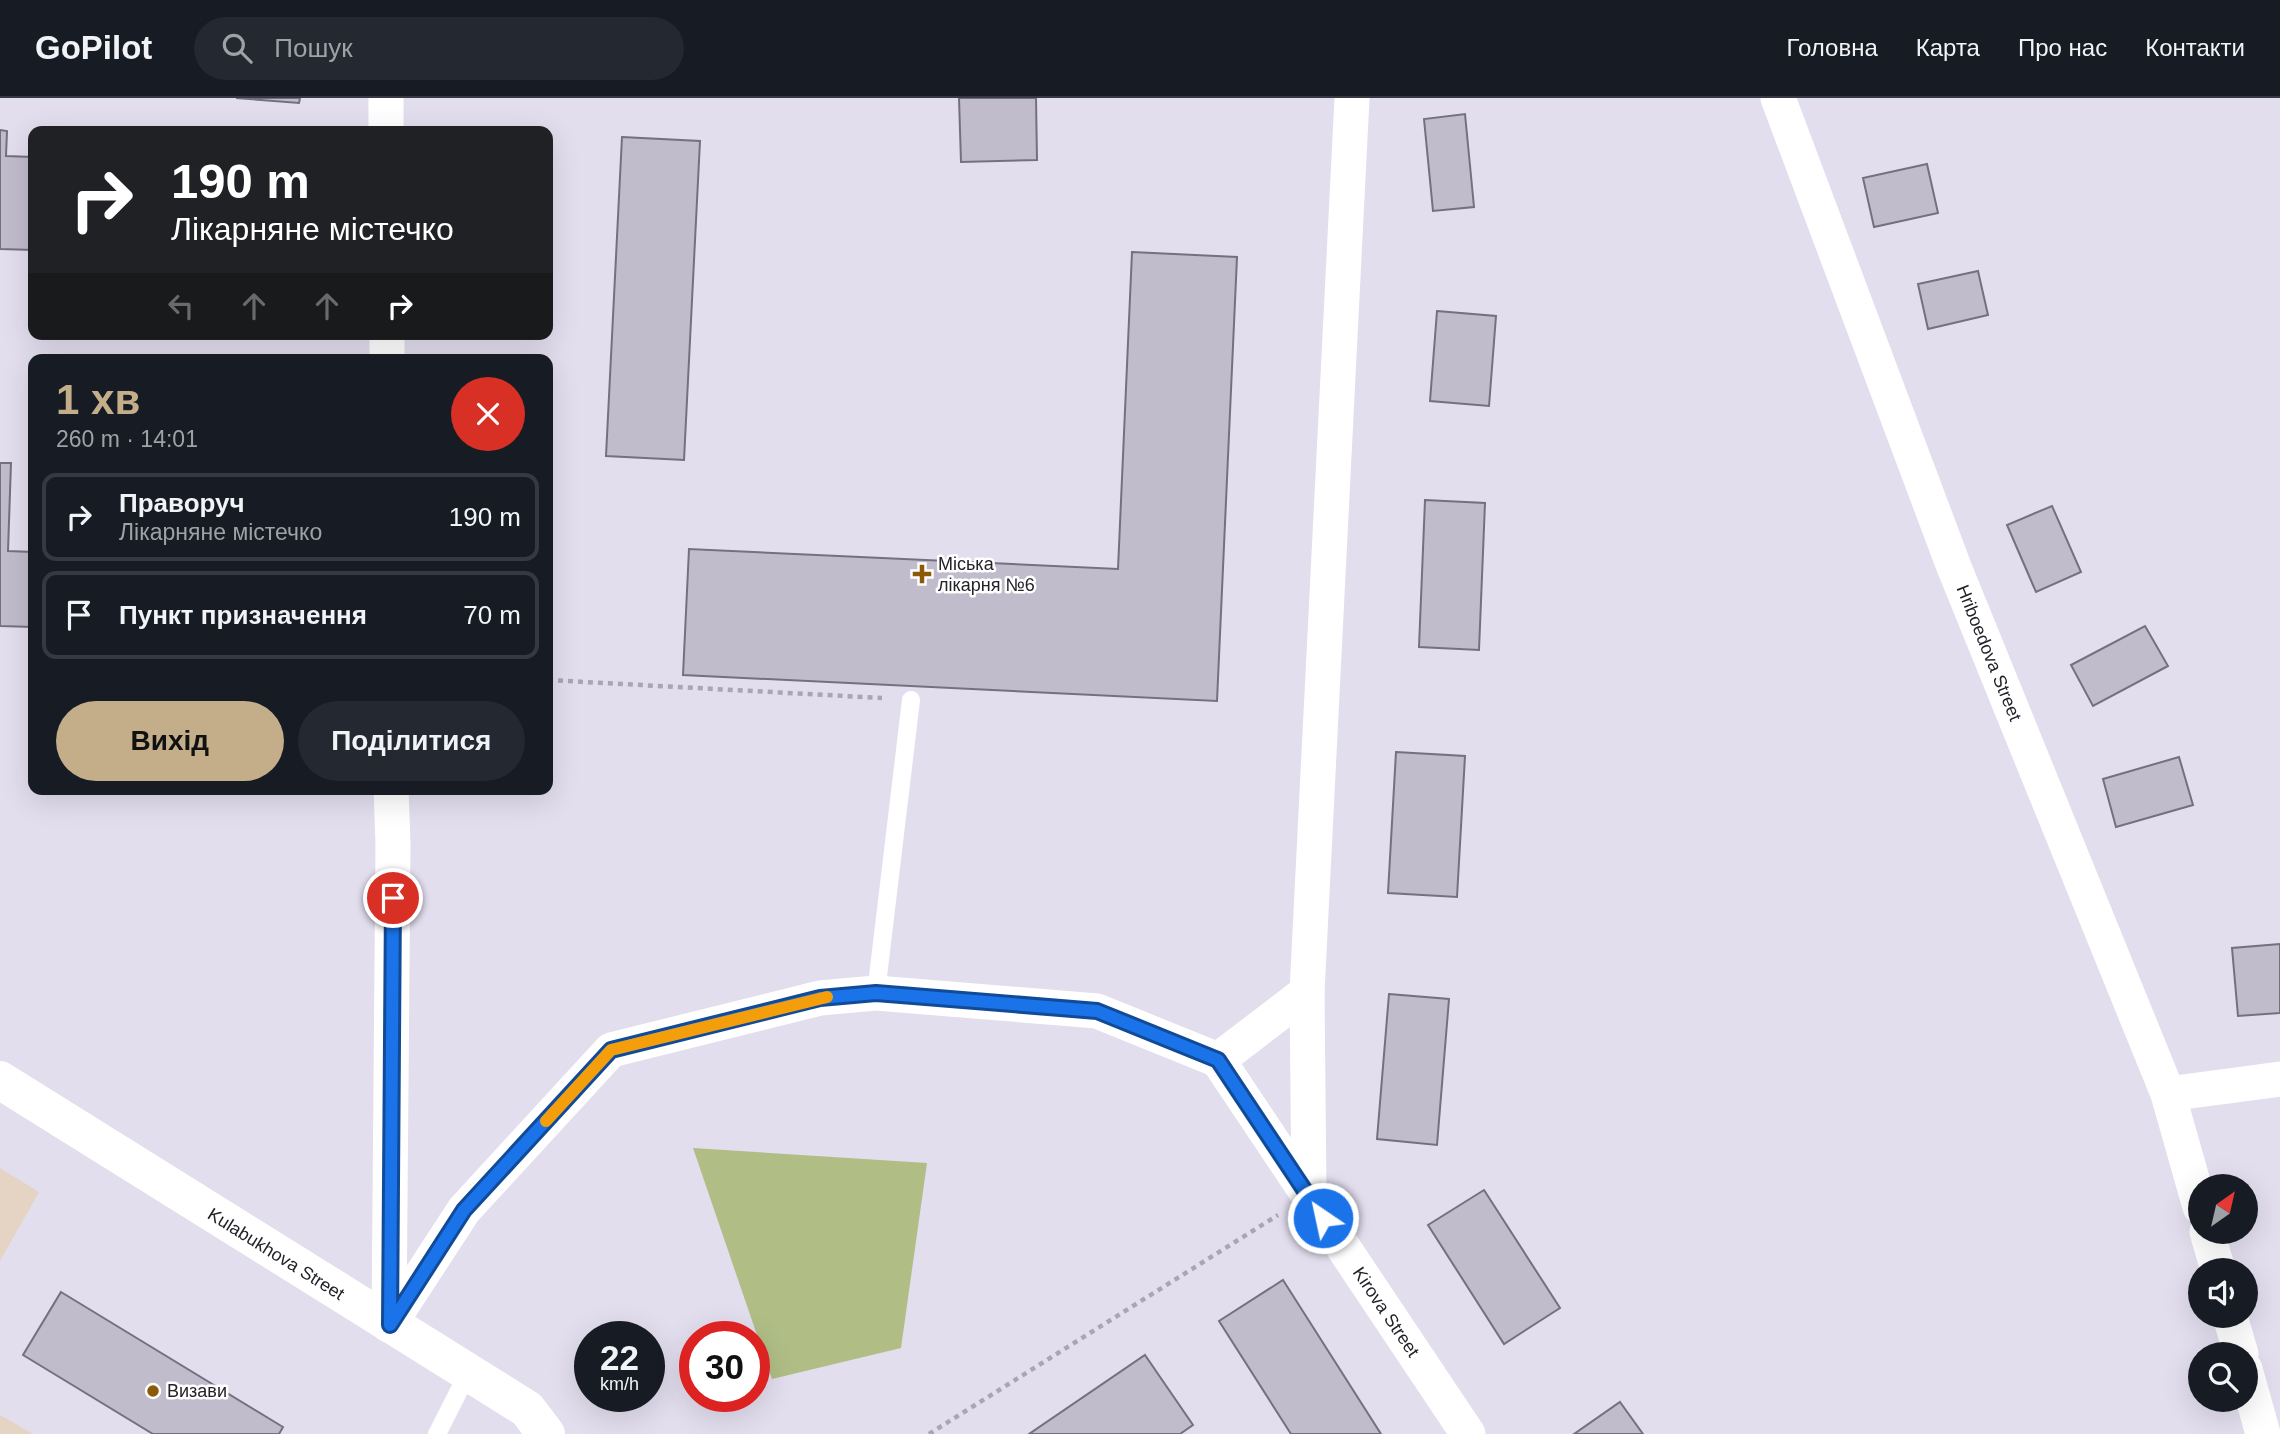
<!DOCTYPE html>
<html lang="uk">
<head>
<meta charset="utf-8">
<style>
  body { margin:0; font-family:Helvetica,sans-serif; background:#242831; color:#f1f3f6; height:100vh; display:flex; flex-direction:column; font-size:26px; white-space:nowrap }
  * { box-sizing:border-box; margin:0 }
  p { font-size:23px; color:#9ea1a6 }
  .icon { flex:none; width:38px; height:38px; fill:none; stroke:currentColor; stroke-width:2; stroke-linecap:round; stroke-linejoin:round }
  .map { position:relative; flex:1; overflow:hidden }
  .drawer { position:absolute; left:28px; top:256px; width:525px; height:441px; display:flex; flex-direction:column; background:#171b24; border-radius:14px; box-shadow:0 7px 28px #0002 }
  .drawer>* { flex:none }
  .hud { position:absolute; left:28px; top:28px; width:525px; height:214px; border-radius:14px; box-shadow:0 7px 28px #0002; background:#202124; color:#fff; overflow:hidden }
  .needle { width:46px; rotate:34deg }
  .fabs { position:absolute; left:2188px; top:1076px; display:grid; gap:14px }
  .fabs a { display:grid; place-items:center; width:70px; height:70px; border-radius:50%; background:#171b24; box-shadow:0 7px 28px #0002; font-size:35px }
  .speed { position:absolute; left:574px; top:1223px; display:flex; gap:14px; font-size:35px; font-weight:700; text-align:center }
  .speed>* { display:grid; place-content:center; width:91px; height:91px; border-radius:50%; background:#171b24; box-shadow:0 7px 28px #0002; line-height:1 }
  .speed small { font-size:18px; font-weight:400 }
  .speed .limit { border:10px solid #d22; background:#fff; color:#111 }
  .pin { position:absolute; display:grid; place-items:center; width:60px; height:60px; color:#fff; margin:-30px; border:4px solid #fff; border-radius:50%; box-shadow:0 2px 7px #0007 }
  .me { position:absolute; width:77px; margin:-38px; rotate:326deg; stroke-linejoin:round; filter:drop-shadow(0 0 5px #0008) }
  .turn { display:flex; align-items:center; gap:24px; height:147px; padding:0 28px; font-size:32px }
  .turn .icon { width:91px; height:91px; stroke-width:2.5 }
  .turn b { display:block; font-size:49px; line-height:60px }
  .lanes { display:flex; align-items:center; height:66px; padding:0 28px; background:#0003; justify-content:center; gap:35px; direction:ltr }
  .lanes .off { opacity:.35 }
  .round { display:grid; place-items:center; flex:none; width:74px; height:74px; border-radius:37px; background:#242831 }
  .overview { display:flex; align-items:center; justify-content:space-between; height:119px; padding:0 28px }
  h1 { font-size:42px; font-weight:800; line-height:52px; color:#c4ae8a }
  .cta { display:flex; gap:14px; margin-top:auto; padding:14px 28px }
  .cta a { flex:1; height:80px; border-radius:42px; background:#c4ae8a; color:#111; font-size:28px; font-weight:800; line-height:80px; text-align:center }
  .cta a+a { background:#242831; color:#f1f3f6 }
  ul { padding:0; list-style:none }
  li { display:flex; align-items:center; gap:21px; height:88px; margin:0 14px 10px; padding:0 14px; border:4px solid #363941; border-radius:14px }
  li div { flex:1 }
  li b { display:block; font-size:26px }
  li em { font-style:normal }
  header { display:flex; align-items:center; gap:42px; box-sizing:border-box; height:98px; padding:0 35px; background:#171b24; border-bottom:2px solid #363941 }
  header strong { font-size:33px }
  nav { display:flex; gap:38px; margin-inline-start:auto; font-size:24px }
  .search { width:490px; height:63px; background:#242831; display:flex; align-items:center; gap:18px; box-sizing:border-box; padding:0 24px; border-radius:38px; color:#9ea1a6; font-size:26px }
  .map>svg:first-child { display:block }
  .industrial { fill:#e5d4c3 }
  .green { fill:#b0be86 }
  .building { fill:#c1bccc; stroke:#75707f; stroke-width:2 }
  .lines { fill:none; stroke-linecap:round; stroke-linejoin:round }
  .path { stroke:#a9a5b2; stroke-width:4.5; stroke-dasharray:5 5; stroke-linecap:butt }
  .service { stroke:#fff; stroke-width:18 }
  .minor { stroke:#fff; stroke-width:35 }
  .tertiary { stroke:#fff; stroke-width:38 }
  .route-casing { stroke:#114b97; stroke-width:18 }
  .route { stroke:#1a73e8; stroke-width:12 }
  .slow { stroke:#f59e0b; stroke-width:12 }
  .poi-dot { fill:#8c5906; stroke:#fff; stroke-width:2.5 }
  .labels { text-anchor:middle; dominant-baseline:central; stroke-width:5; stroke-linejoin:round; paint-order:stroke }
  .poi-label { font-size:18px; fill:#242228; stroke:#fff; text-anchor:start }
  .street-label { font-size:18px; fill:#242228; stroke:#fff }
</style>
</head>
<body>
<header>
<strong>GoPilot</strong>
<div class="search"><svg class="icon" aria-label="search" viewBox="0 0 24 24"><circle cx="10" cy="10" r="6"/><path d="M15 15l6 6"/></svg>Пошук</div>
<nav><a>Головна</a><a>Карта</a><a>Про нас</a><a>Контакти</a></nav>
</header>
<div class="map">
<svg width="2280" height="1336" viewBox="0 0 2280 1336">
  <rect width="100%" height="100%" fill="#e3deee"/>
  <!-- industrial -->
  <g class="industrial">
    <polygon points="0,1070 39,1094 0,1163"/>
    <polygon points="0,1317 33,1336 0,1336"/>
  </g>
  <!-- green -->
  <polygon class="green" points="693,1050 927,1065 901,1250 772,1281"/>
  <!-- building -->
  <g class="building">
    <polygon points="236,0 300,0 299,5"/>
    <polygon points="959,0 1036,0 1037,62 961,64"/>
    <polygon points="1465,16 1474,109 1433,113 1424,21"/>
    <polygon points="0,32 7,33 6,58 33,59 33,152 0,151"/>
    <polygon points="622,39 700,43 684,362 606,358"/>
    <polygon points="1927,66 1938,115 1874,129 1863,80"/>
    <polygon points="1132,154 1237,159 1217,603 683,577 689,451 1118,471"/>
    <polygon points="1978,173 1988,217 1928,231 1918,186"/>
    <polygon points="1437,213 1496,218 1489,308 1430,303"/>
    <polygon points="0,365 11,365 8,453 33,454 33,529 0,528"/>
    <polygon points="1425,402 1485,405 1479,552 1419,549"/>
    <polygon points="2052,408 2081,474 2036,494 2007,427"/>
    <polygon points="2145,528 2168,568 2093,608 2071,567"/>
    <polygon points="1396,654 1465,658 1457,799 1388,795"/>
    <polygon points="2179,659 2193,707 2116,729 2103,681"/>
    <polygon points="2280,846 2280,915 2238,918 2232,850"/>
    <polygon points="1389,896 1449,901 1437,1047 1377,1041"/>
    <polygon points="1484,1092 1560,1210 1504,1246 1428,1127"/>
    <polygon points="1283,1182 1381,1336 1291,1336 1219,1223"/>
    <polygon points="61,1194 283,1329 279,1336 153,1336 23,1257"/>
    <polygon points="1145,1257 1193,1327 1180,1336 1029,1336"/>
    <polygon points="1620,1304 1643,1336 1574,1336"/>
  </g>
  <g class="lines">
    <!-- path -->
    <g class="path">
      <polyline points="548,582 882,600"/>
      <polyline points="929,1336 1278,1117"/>
    </g>
    <!-- service -->
    <g class="service">
      <polyline points="876,895 911,602"/>
      <polyline points="437,1336 468,1275"/>
    </g>
    <!-- minor -->
    <g class="minor">
      <polyline points="386,0 386,33"/>
      <polyline points="1778,0 1954,469 2168,996 2200,1109"/>
      <polyline points="387,236 387,261"/>
      <polyline points="1307,894 1309,1098"/>
      <polyline points="1218,962 1307,894 1352,0"/>
      <polyline points="2168,996 2280,981"/>
      <polyline points="2207,1134 2218,1172"/>
      <polyline points="2230,1218 2241,1256"/>
      <polyline points="389,1227 464,1112 611,952 820,900 876,895 1097,913 1218,962 1468,1336"/>
      <polyline points="389,1227 393,746 391,691"/>
      <polyline points="2245,1271 2263,1336"/>
    </g>
    <!-- tertiary -->
    <polyline class="tertiary" points="0,982 527,1311 546,1336"/>
  </g>
  <g class="lines">
    <!-- route casing -->
    <g class="route-casing">
      <polyline id="route" points="393,800 390,1227 464,1112 611,952 820,900 876,895 1097,913 1218,962 1323,1120"/>
    </g>
    <!-- route -->
    <use href="#route" class="route"/>
    <!-- slow -->
    <polyline class="slow" points="546,1023 611,952 827,899"/>
  </g>
  <!-- markers -->
  <g class="poi-dot">
    <path d="M918.5 465.5h7v7h7v7h-7v7h-7v-7h-7v-7h7z"/>
    <circle cx="153" cy="1293" r="7"/>
  </g>
  <g class="labels">
    <!-- poi labels -->
    <g class="poi-label">
      <text x="938" y="466">Міська<tspan x="938" dy="21">лікарня №6</tspan></text>
      <text x="167" y="1293">Визави</text>
    </g>
    <!-- street labels -->
    <g class="street-label">
      <text transform="translate(1989 555) rotate(68)">Hriboedova Street</text>
      <text transform="translate(276 1156) rotate(32)">Kulabukhova Street</text>
      <text transform="translate(1386 1214) rotate(56)">Kirova Street</text>
    </g>
  </g>
</svg>
<div class="fabs">
<a><svg class="needle" viewBox="-14 -14 28 28"><path d="M0-13l5 13h-10z" fill="#e53935"/><path d="M0 13l5-13h-10z" fill="#9ea1a6"/></svg></a>
<a><svg class="icon" aria-label="sound" viewBox="0 0 24 24"><path d="M4 9h4l5-4v14l-5-4H4zM17 9q2 3 0 6"/></svg></a>
<a><svg class="icon" aria-label="search" viewBox="0 0 24 24"><circle cx="10" cy="10" r="6"/><path d="M15 15l6 6"/></svg></a>
</div>
<div class="speed"><div>22<small>km/h</small></div><div class="limit">30</div></div>
<div class="pin" style="left:393px;top:800px;background:#d93025"><svg class="icon" aria-label="arrive" viewBox="0 0 24 24"><path d="M6 21V4h12l-3 4 3 4H6"/></svg></div>
<svg class="me" style="left:1323px;top:1120px" viewBox="-20 -20 40 40"><circle r="17" fill="#1a73e8" stroke="#fff" stroke-width="3"/><path d="M0-11L8 9 0 5-8 9z" fill="#fff"/></svg>
<div class="hud">
<div class="turn"><svg class="icon" aria-label="right" viewBox="0 0 24 24"><path d="M7 20v-9h11M14 6l5 5-5 5"/></svg><div><b>190 m</b>Лікарняне містечко</div></div>
<div class="lanes"><svg class="icon off" aria-label="left" viewBox="0 0 24 24"><path d="M17 20v-9H6M10 6l-5 5 5 5"/></svg><svg class="icon off" aria-label="ahead" viewBox="0 0 24 24"><path d="M12 20V5M6 11l6-6 6 6"/></svg><svg class="icon off" aria-label="ahead" viewBox="0 0 24 24"><path d="M12 20V5M6 11l6-6 6 6"/></svg><svg class="icon" aria-label="right" viewBox="0 0 24 24"><path d="M7 20v-9h11M14 6l5 5-5 5"/></svg></div>
</div>
<section class="drawer">
<div class="overview"><div><h1>1 хв</h1><p>260 m · 14:01</p></div><a class="round" style="background:#d93025;color:#fff"><svg class="icon" aria-label="close" viewBox="0 0 24 24"><path d="M6 6l12 12M18 6L6 18"/></svg></a></div>
<ul>
<li><svg class="icon" aria-label="right" viewBox="0 0 24 24"><path d="M7 20v-9h11M14 6l5 5-5 5"/></svg><div><b>Праворуч</b><p>Лікарняне містечко</p></div><em>190 m</em></li>
<li><svg class="icon" aria-label="arrive" viewBox="0 0 24 24"><path d="M6 21V4h12l-3 4 3 4H6"/></svg><div><b>Пункт призначення</b></div><em>70 m</em></li>
</ul>
<div class="cta"><a>Вихід</a><a>Поділитися</a></div>
</section>
</div>
</body>
</html>
